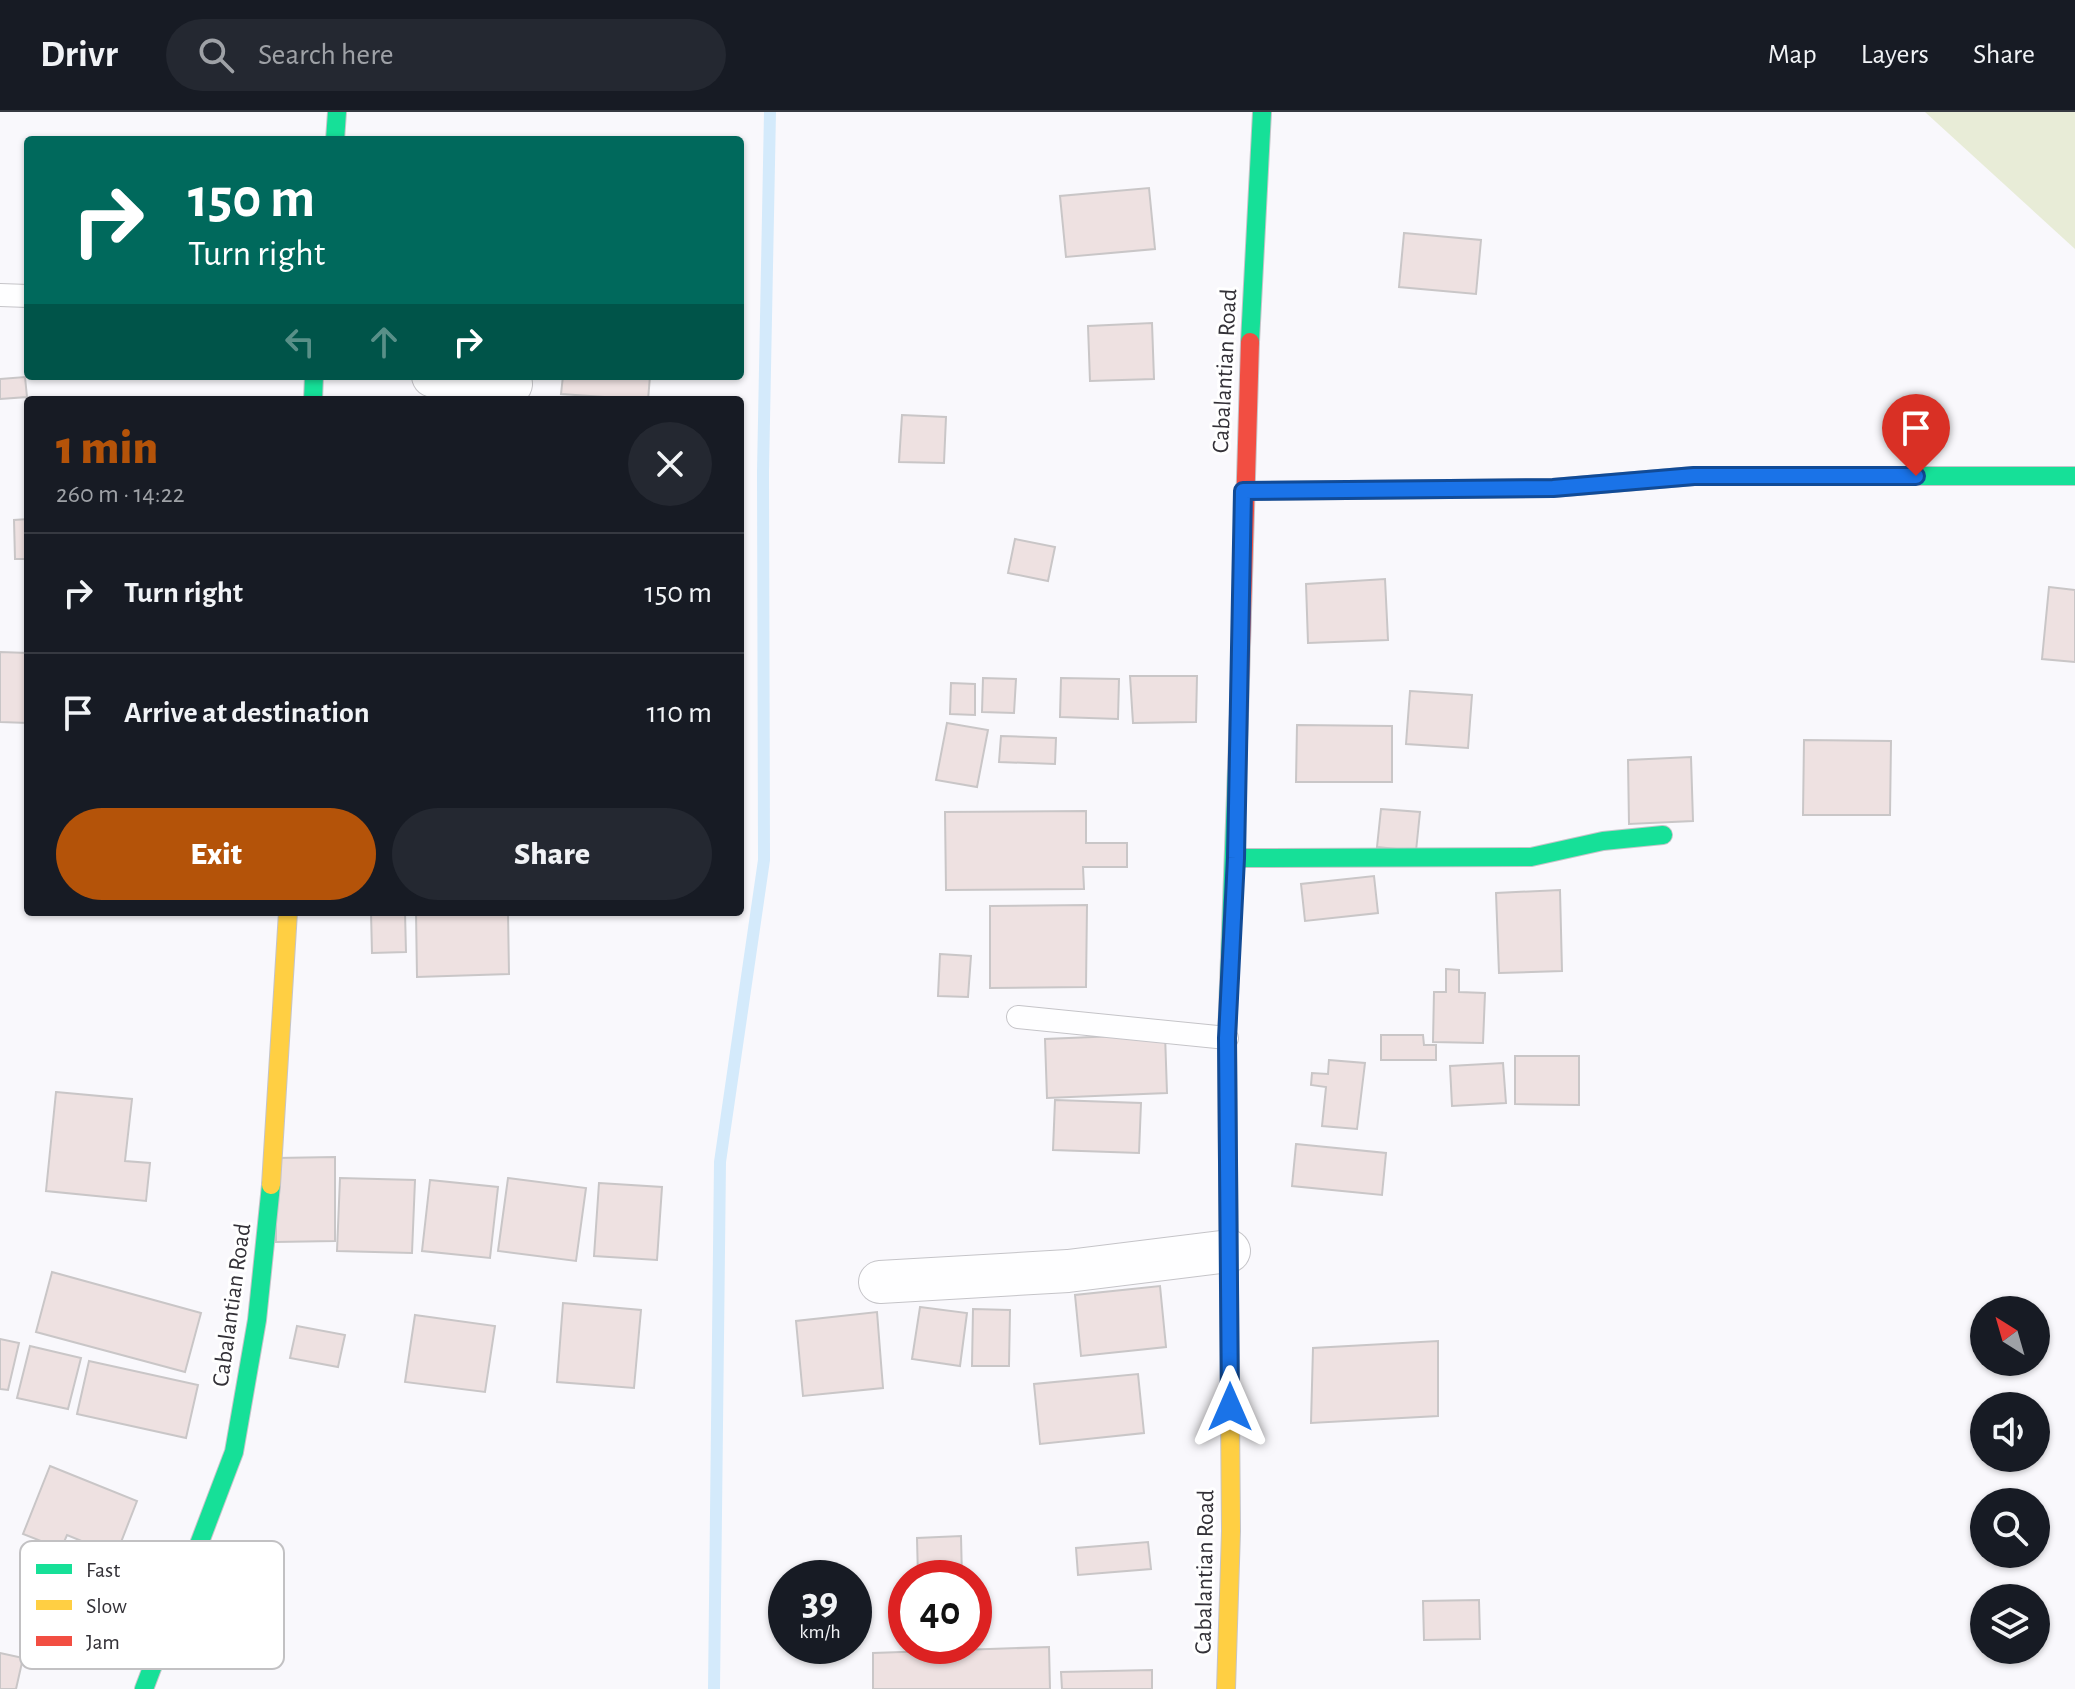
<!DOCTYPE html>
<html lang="en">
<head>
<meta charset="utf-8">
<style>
  body { margin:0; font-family:"Alegreya Sans",sans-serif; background:#242831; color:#f1f3f6; height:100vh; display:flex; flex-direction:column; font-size:30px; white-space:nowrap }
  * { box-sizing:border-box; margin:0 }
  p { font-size:26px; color:#9ea1a6 }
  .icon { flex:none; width:44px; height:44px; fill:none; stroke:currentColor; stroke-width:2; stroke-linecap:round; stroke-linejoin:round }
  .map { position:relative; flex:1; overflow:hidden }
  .drawer { position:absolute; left:24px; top:284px; width:720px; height:520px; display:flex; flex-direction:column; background:#171b24; border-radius:8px; box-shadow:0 2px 6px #0004 }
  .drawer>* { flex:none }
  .hud { position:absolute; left:24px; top:24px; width:720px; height:244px; border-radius:8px; box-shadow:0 2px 6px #0004; background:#00695c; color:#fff; overflow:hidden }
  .needle { width:52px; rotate:323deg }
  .buttons { position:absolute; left:1970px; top:1184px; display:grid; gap:16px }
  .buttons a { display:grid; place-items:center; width:80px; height:80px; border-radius:50%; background:#171b24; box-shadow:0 2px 6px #0004; font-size:40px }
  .speed { position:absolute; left:768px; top:1448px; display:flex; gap:16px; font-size:40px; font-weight:700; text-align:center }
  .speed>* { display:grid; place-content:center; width:104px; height:104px; border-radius:50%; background:#171b24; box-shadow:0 2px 6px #0004; line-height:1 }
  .speed small { font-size:20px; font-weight:400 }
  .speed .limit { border:12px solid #d22; background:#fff; color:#111 }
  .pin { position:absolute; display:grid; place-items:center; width:68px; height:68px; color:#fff; margin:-82px -34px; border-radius:50% 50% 50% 0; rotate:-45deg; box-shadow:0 0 8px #0007 }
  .pin .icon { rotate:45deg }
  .me { position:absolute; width:88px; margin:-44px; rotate:0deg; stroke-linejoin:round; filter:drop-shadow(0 0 6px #0008) }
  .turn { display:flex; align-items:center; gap:28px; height:168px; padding:0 32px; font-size:36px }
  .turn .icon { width:104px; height:104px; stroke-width:2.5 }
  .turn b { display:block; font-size:56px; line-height:68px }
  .lanes { display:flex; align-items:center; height:76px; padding:0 32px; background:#0003; justify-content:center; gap:40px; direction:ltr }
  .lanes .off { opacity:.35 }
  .round { display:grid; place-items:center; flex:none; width:84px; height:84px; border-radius:42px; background:#242831 }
  .headline { display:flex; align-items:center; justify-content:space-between; height:136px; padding:0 32px }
  h1 { font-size:48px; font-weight:800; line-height:60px; color:#b45309 }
  .action { display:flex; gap:16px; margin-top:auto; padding:16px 32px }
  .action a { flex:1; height:92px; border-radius:48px; background:#b45309; color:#fff; font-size:32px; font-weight:800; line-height:92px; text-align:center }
  .action a+a { background:#242831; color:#f1f3f6 }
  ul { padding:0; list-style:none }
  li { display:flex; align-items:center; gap:24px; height:120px; padding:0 32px; border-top:2px solid #363941 }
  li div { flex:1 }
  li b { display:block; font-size:30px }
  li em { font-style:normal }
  header { display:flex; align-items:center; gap:48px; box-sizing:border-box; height:112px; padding:0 40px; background:#171b24; border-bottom:2px solid #363941 }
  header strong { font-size:38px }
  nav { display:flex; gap:44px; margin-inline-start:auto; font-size:28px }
  .search { width:560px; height:72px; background:#242831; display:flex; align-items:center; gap:20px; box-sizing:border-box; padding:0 28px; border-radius:44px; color:#9ea1a6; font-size:30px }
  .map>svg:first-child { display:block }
  .green { fill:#e8ecd7 }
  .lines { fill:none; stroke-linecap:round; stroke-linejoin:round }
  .stream { stroke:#d4eafb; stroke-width:12 }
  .building { fill:#eee1e1; stroke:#c9c6c7; stroke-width:2 }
  .lane-casing { stroke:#c5c4c8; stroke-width:24 }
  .street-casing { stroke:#c5c4c8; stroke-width:44 }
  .fast-casing { stroke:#c5c4c8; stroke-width:20 }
  .slow-casing { stroke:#c5c4c8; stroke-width:20 }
  .jam-casing { stroke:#c5c4c8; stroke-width:20 }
  .lane { stroke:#fefeff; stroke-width:22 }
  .street { stroke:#fefeff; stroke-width:42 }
  .fast { stroke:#16e098; stroke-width:18 }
  .slow { stroke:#ffcf43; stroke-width:18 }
  .jam { stroke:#f24e42; stroke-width:18 }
  .route-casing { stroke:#114b97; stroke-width:20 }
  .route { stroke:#1a73e8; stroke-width:14 }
  .labels { text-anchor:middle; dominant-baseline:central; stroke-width:6; stroke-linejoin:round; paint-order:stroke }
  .street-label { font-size:24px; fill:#333137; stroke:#fff }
  .key { fill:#fff; stroke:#c2c1c3; stroke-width:2 }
  .key-label { font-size:22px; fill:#333137 }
</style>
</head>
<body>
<header>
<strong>Drivr</strong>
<div class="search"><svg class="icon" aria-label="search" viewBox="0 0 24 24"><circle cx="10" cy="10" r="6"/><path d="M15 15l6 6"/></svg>Search here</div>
<nav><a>Map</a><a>Layers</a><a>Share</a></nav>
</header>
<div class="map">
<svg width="2075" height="1577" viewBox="0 0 2075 1577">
  <rect width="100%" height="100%" fill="#f9f8fc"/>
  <!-- green -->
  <polygon class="green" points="1925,0 2075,0 2075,137"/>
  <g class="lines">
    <!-- stream -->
    <polyline class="stream" points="714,1577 720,1050 764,748 763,360 770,0"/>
  </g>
  <!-- building -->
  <g class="building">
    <polygon points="1149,76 1155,137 1066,145 1060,84"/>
    <polygon points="1404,121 1481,128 1476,182 1399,175"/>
    <polygon points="1152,211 1154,267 1090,269 1088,214"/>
    <polygon points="563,264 650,264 648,288 561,282"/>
    <polygon points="25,265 27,285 0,287 0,267"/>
    <polygon points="902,303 946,305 944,351 899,350"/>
    <polygon points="28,407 28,447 15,447 14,408"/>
    <polygon points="1015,427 1055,435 1048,469 1008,461"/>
    <polygon points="1385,467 1388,528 1308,531 1306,472"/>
    <polygon points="2049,475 2075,478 2075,550 2042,547"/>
    <polygon points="0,540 28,541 28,611 0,610"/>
    <polygon points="1130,564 1197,564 1196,610 1133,611"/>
    <polygon points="983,566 1016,567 1014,601 982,600"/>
    <polygon points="1061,566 1119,567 1118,607 1060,605"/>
    <polygon points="951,571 975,572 975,603 950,602"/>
    <polygon points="1410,579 1472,583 1468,636 1406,632"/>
    <polygon points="947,611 988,618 977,675 936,668"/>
    <polygon points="1297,613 1392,614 1392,670 1296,670"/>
    <polygon points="1001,624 1056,626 1055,652 999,650"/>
    <polygon points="1804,628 1891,629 1890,703 1803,703"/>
    <polygon points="1691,645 1693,709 1629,712 1628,648"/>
    <polygon points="1381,697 1420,700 1416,739 1377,735"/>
    <polygon points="1086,699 1086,731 1127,731 1127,755 1083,755 1084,777 946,778 945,700"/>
    <polygon points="1374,764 1378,801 1305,809 1301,772"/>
    <polygon points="1560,778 1562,859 1499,861 1496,781"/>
    <polygon points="1087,793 1086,875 990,876 990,794"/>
    <polygon points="371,800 405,800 406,840 372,841"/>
    <polygon points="416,800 508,800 509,862 417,865"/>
    <polygon points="940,842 971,844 968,885 938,884"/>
    <polygon points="1446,857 1459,858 1459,880 1485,881 1483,931 1433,930 1434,880 1446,880"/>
    <polygon points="1165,922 1167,981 1047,986 1045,927"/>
    <polygon points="1381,923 1423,923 1424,933 1436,933 1436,948 1381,948"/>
    <polygon points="1515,944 1579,944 1579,993 1515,992"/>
    <polygon points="1329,948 1365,951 1357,1017 1322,1014 1326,975 1311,973 1312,961 1328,962"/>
    <polygon points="1503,951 1506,991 1452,994 1450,954"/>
    <polygon points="56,980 132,987 125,1049 150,1051 146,1089 46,1079"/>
    <polygon points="1055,988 1141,991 1139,1041 1053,1038"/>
    <polygon points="1296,1032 1386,1041 1382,1083 1292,1074"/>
    <polygon points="335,1045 335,1129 276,1130 276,1046"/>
    <polygon points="340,1066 415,1068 412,1141 337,1139"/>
    <polygon points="508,1066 586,1076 576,1149 498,1139"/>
    <polygon points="430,1068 498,1075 490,1146 422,1139"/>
    <polygon points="599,1071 662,1075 657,1148 594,1144"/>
    <polygon points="52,1160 201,1201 185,1260 36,1220"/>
    <polygon points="1160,1174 1166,1235 1081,1244 1075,1183"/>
    <polygon points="563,1191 641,1198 634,1276 557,1270"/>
    <polygon points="920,1195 967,1201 960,1254 912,1247"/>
    <polygon points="973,1197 1010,1198 1009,1254 972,1254"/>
    <polygon points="877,1200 883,1276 803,1284 796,1209"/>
    <polygon points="415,1203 495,1214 485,1280 405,1270"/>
    <polygon points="297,1214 345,1223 338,1255 290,1246"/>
    <polygon points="0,1227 19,1231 8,1278 0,1277"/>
    <polygon points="1438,1229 1438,1304 1311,1311 1313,1236"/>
    <polygon points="30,1234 81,1246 68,1297 17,1286"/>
    <polygon points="89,1249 198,1273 186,1326 77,1302"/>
    <polygon points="1138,1262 1144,1321 1040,1332 1034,1272"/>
    <polygon points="50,1354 137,1389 116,1443 67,1423 61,1437 23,1422"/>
    <polygon points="961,1424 962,1466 918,1466 917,1426"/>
    <polygon points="1148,1430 1151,1457 1078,1463 1076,1436"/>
    <polygon points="1479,1488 1480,1527 1424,1528 1423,1489"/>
    <polygon points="1049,1535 1050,1577 873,1577 873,1541"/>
    <polygon points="0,1541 23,1546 16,1577 0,1577"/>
    <polygon points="1152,1558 1152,1577 1062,1577 1061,1560"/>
  </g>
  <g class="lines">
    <!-- lane casing -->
    <g class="lane-casing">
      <g id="lane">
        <polyline points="0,183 28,184"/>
        <polyline points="1018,905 1227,926"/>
      </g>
    </g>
    <!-- street casing -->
    <g class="street-casing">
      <g id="street">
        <polyline points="433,264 511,272"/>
        <polyline points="880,1170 1068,1159 1229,1139"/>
      </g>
    </g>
    <!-- fast casing -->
    <g class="fast-casing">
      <g id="fast">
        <polyline points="335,28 337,0"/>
        <polyline points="1250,230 1262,0"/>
        <polyline points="313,288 314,264"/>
        <polyline points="1243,379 1553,376 1694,364 2075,364"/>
        <polyline points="1236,746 1531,745 1603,729 1663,723"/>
        <polyline points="1229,1180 1227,926 1239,602"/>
        <polyline points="144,1577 234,1340 257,1208 271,1073"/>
      </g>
    </g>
    <!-- slow casing -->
    <g class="slow-casing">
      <g id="slow">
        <polyline points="271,1073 288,800"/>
        <polyline points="1226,1577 1231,1419 1229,1180"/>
      </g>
    </g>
    <!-- jam casing -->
    <g class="jam-casing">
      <polyline id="jam" points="1239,602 1250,230"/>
    </g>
    <!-- lane -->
    <use href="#lane" class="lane"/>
    <!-- street -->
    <use href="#street" class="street"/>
    <!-- fast -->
    <use href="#fast" class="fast"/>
    <!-- slow -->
    <use href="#slow" class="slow"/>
    <!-- jam -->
    <use href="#jam" class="jam"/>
  </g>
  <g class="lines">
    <!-- route casing -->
    <g class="route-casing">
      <polyline id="route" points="1230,1295 1227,926 1236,746 1243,379 1553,376 1694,364 1916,364"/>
    </g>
    <!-- route -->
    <use href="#route" class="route"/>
  </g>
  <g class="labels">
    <!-- street labels -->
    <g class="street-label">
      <text transform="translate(1225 259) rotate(-87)">Cabalantian Road</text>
      <text transform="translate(232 1193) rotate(-82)">Cabalantian Road</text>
      <text transform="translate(1205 1460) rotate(-89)">Cabalantian Road</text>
    </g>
  </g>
  <!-- legend -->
  <rect x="20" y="1429" width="264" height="128" rx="12" class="key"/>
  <rect x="36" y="1452" width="36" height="10" fill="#16e098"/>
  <rect x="36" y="1488" width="36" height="10" fill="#ffcf43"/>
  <rect x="36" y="1524" width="36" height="10" fill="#f24e42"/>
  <g class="key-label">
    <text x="86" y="1465">Fast</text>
    <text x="86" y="1501">Slow</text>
    <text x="86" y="1537">Jam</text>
  </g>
</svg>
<div class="buttons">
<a><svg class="needle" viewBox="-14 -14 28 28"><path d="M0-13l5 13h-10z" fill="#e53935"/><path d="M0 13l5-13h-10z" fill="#9ea1a6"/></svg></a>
<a><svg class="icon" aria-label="sound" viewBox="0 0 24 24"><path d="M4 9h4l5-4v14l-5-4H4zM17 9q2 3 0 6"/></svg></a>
<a><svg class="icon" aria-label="search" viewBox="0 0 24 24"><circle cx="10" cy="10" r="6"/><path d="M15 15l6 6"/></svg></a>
<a><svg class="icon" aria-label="layers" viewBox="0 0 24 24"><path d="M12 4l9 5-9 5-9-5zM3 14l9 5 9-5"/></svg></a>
</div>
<div class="speed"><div>39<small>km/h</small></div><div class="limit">40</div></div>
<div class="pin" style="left:1916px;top:364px;background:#d93025"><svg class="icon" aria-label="arrive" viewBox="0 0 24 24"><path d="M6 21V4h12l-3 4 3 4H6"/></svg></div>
<svg class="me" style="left:1230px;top:1295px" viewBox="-20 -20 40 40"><path d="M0-17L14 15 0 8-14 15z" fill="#1a73e8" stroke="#fff" stroke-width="4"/></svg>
<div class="hud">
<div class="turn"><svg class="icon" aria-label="right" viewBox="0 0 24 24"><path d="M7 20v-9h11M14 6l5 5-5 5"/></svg><div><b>150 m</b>Turn right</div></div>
<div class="lanes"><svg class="icon off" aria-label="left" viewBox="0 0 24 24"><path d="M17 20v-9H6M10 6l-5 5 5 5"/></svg><svg class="icon off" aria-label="ahead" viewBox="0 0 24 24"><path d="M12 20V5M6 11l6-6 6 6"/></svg><svg class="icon" aria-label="right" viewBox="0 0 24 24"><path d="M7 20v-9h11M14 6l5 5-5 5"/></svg></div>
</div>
<section class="drawer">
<div class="headline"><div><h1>1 min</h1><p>260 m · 14:22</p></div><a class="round"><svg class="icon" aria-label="close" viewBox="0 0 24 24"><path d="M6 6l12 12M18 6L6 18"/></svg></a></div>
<ul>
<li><svg class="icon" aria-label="right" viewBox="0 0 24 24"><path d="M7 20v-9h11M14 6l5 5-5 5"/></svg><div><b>Turn right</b></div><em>150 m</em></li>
<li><svg class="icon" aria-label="arrive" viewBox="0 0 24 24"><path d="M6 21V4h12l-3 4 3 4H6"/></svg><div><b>Arrive at destination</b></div><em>110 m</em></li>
</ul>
<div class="action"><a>Exit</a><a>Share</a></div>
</section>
</div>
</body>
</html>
